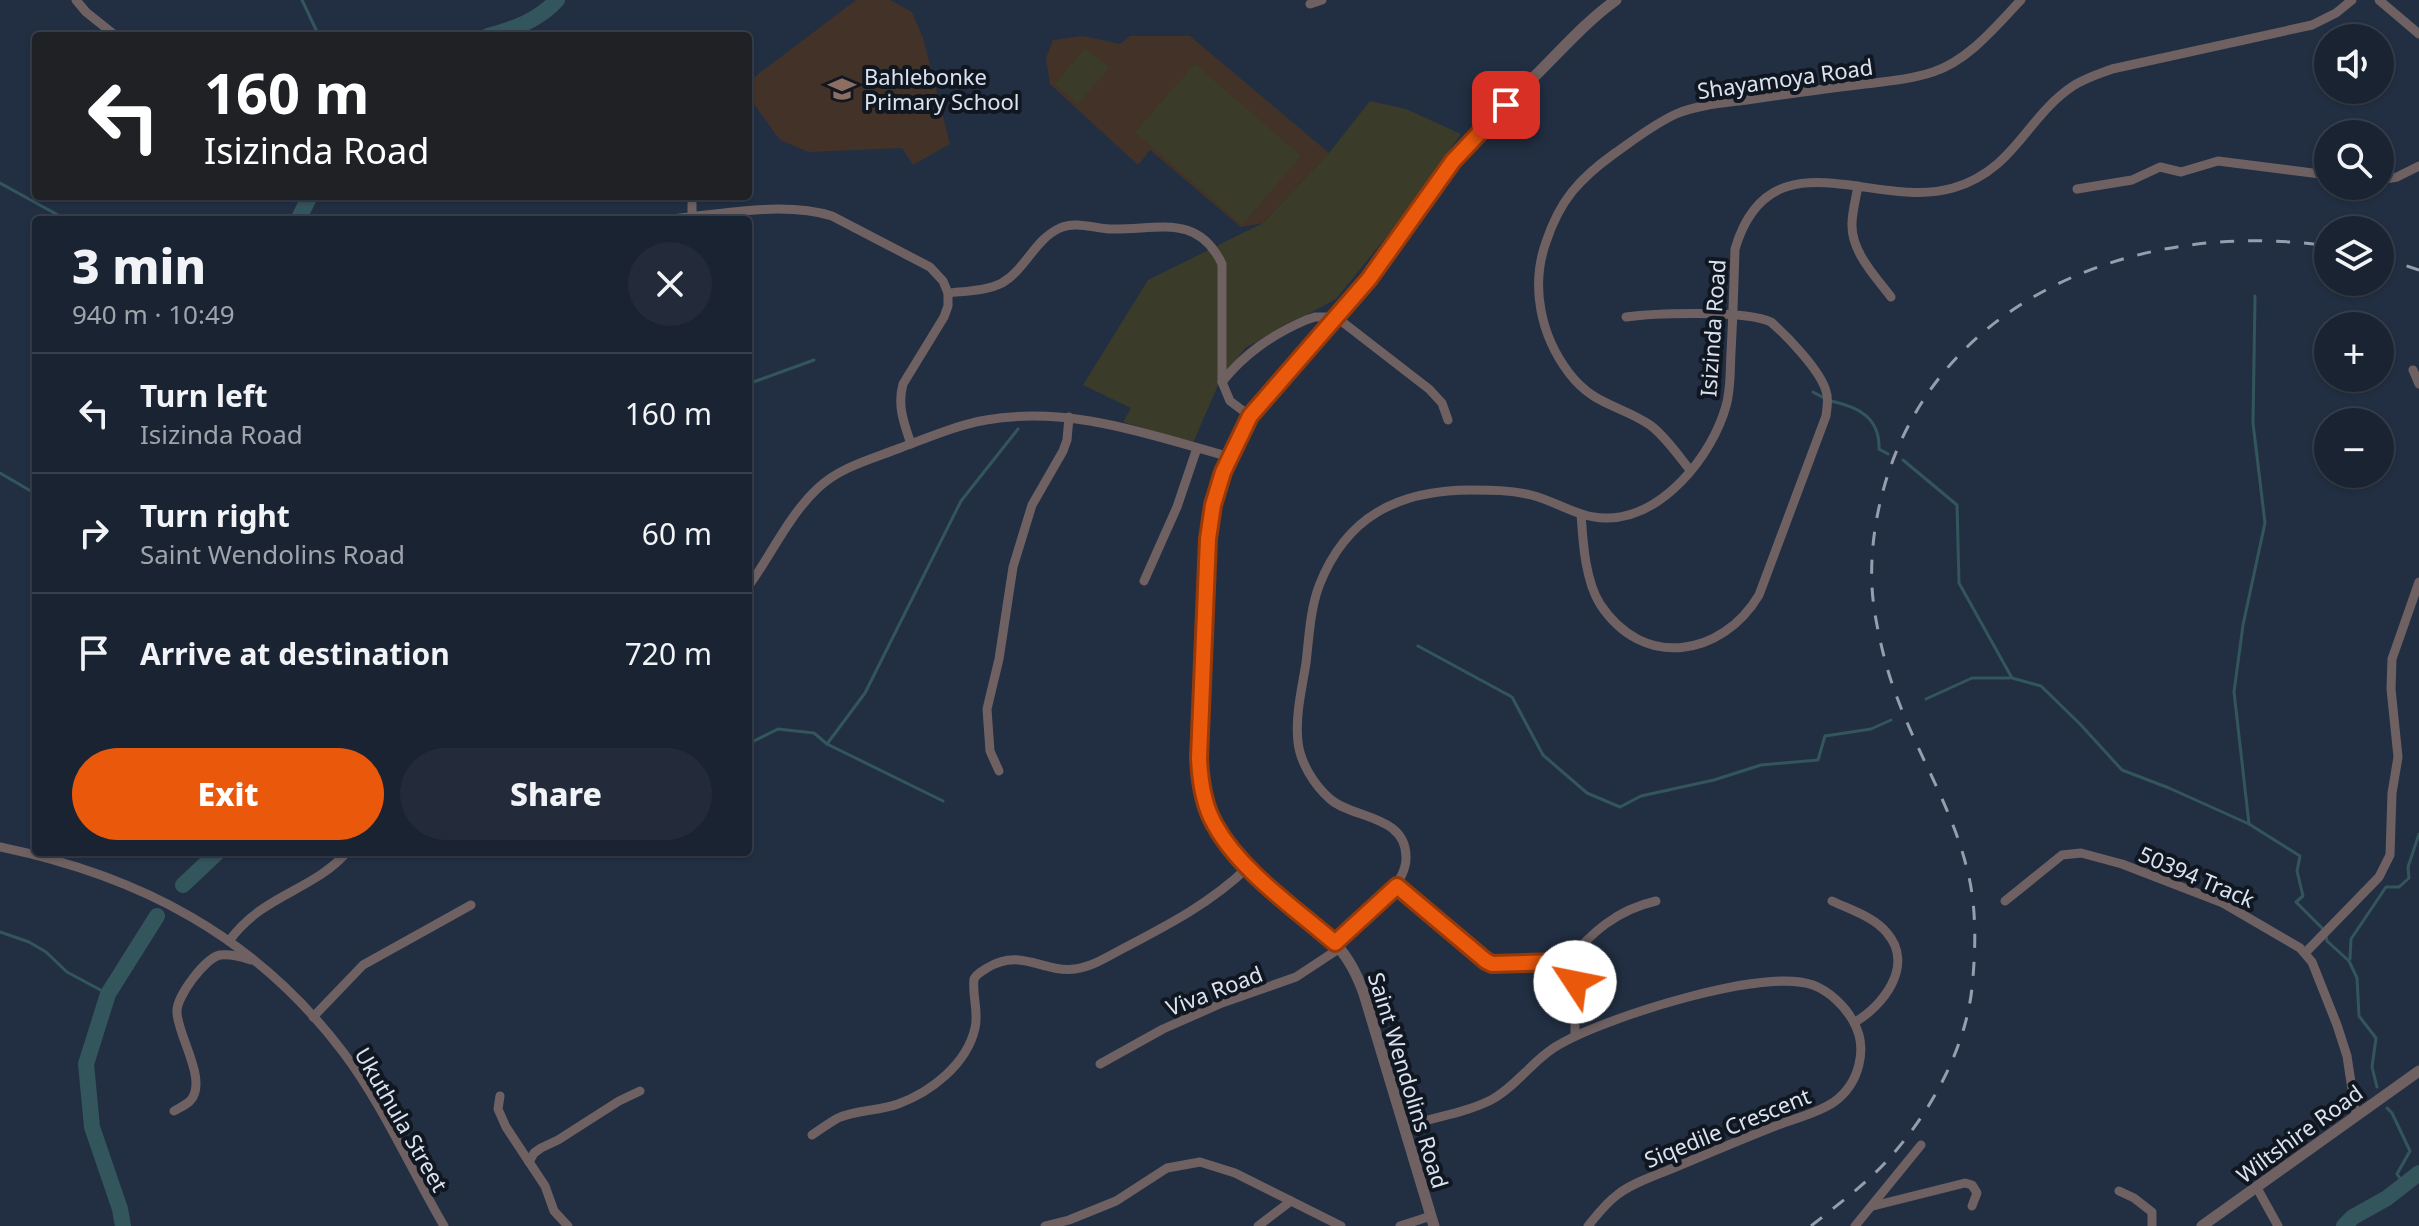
<!DOCTYPE html>
<html lang="en">
<head>
<meta charset="utf-8">
<style>
  body { margin:0; font-family:"Noto Sans",sans-serif; background:#232b3a; color:#f1f3f6; height:100vh; display:flex; flex-direction:column; font-size:30px; white-space:nowrap }
  * { box-sizing:border-box; margin:0 }
  p { font-size:26px; color:#9fa4ac }
  .icon { flex:none; width:44px; height:44px; fill:none; stroke:currentColor; stroke-width:2; stroke-linecap:round; stroke-linejoin:round }
  .map { position:relative; flex:1; overflow:hidden }
  .panel { position:absolute; left:32px; top:216px; width:720px; height:640px; display:flex; flex-direction:column; background:#1a2332; border-radius:8px; box-shadow:0 2px 6px #0004,0 0 0 2px #38404d }
  .panel>* { flex:none }
  .guide { position:absolute; left:32px; top:32px; width:720px; height:168px; border-radius:8px; box-shadow:0 2px 6px #0004,0 0 0 2px #38404d; background:#202124; color:#fff; overflow:hidden }
  .fabs { position:absolute; left:2314px; top:24px; display:grid; gap:16px }
  .fabs a { display:grid; place-items:center; width:80px; height:80px; border-radius:50%; background:#1a2332; box-shadow:0 2px 6px #0004,0 0 0 2px #38404d; font-size:40px }
  .pin { position:absolute; display:grid; place-items:center; width:68px; height:68px; color:#fff; margin:-34px; border-radius:16px; box-shadow:0 4px 12px #0006 }
  .me { position:absolute; width:88px; margin:-44px; rotate:304deg; stroke-linejoin:round; filter:drop-shadow(0 0 6px #0008) }
  .turn { display:flex; align-items:center; gap:28px; height:168px; padding:0 40px; font-size:36px }
  .turn .icon { width:104px; height:104px; stroke-width:2.5 }
  .turn b { display:block; font-size:56px; line-height:68px }
  .round { display:grid; place-items:center; flex:none; width:84px; height:84px; border-radius:42px; background:#232b3a }
  .summary { display:flex; align-items:center; justify-content:space-between; height:136px; padding:0 40px }
  h1 { font-size:48px; font-weight:800; line-height:60px }
  .button { display:flex; gap:16px; margin-top:auto; padding:16px 40px }
  .button a { flex:1; height:92px; border-radius:48px; background:#ea580c; color:#fff; font-size:32px; font-weight:800; line-height:92px; text-align:center }
  .button a+a { background:#232b3a; color:#f1f3f6 }
  ul { padding:0; list-style:none }
  li { display:flex; align-items:center; gap:24px; height:120px; padding:0 40px; border-top:2px solid #38404d }
  li div { flex:1 }
  li b { display:block; font-size:30px }
  li em { font-style:normal }
  .map>svg:first-child { display:block }
  .education { fill:#433228 }
  .green { fill:#3a3b29 }
  .lines { fill:none; stroke-linecap:round; stroke-linejoin:round }
  .stream { stroke:#33565c; stroke-width:3 }
  .river { stroke:#33565c; stroke-width:16 }
  .minor { stroke:#6f6162; stroke-width:9 }
  .tertiary { stroke:#6f6162; stroke-width:11 }
  .rail { stroke:#949eae; stroke-width:3; stroke-dasharray:14 14; stroke-linecap:butt }
  .route-casing { stroke:#983908; stroke-width:20 }
  .route { stroke:#ea580c; stroke-width:14 }
  .labels { text-anchor:middle; dominant-baseline:central; stroke-width:8; stroke-linejoin:round; paint-order:stroke }
  .poi-label { font-size:22px; fill:#dbe3f0; stroke:#111720; text-anchor:start }
  .street-label { font-size:22px; fill:#dbe3f0; stroke:#111720 }
</style>
</head>
<body>
<div class="map">
<svg width="2419" height="1226" viewBox="0 0 2419 1226">
  <rect width="100%" height="100%" fill="#222f43"/>
  <!-- education -->
  <g class="education">
    <polygon points="856,0 890,0 912,12 923,38 950,144 913,165 902,148 809,152 780,140 748,96 748,82"/>
    <polygon points="1083,36 1120,44 1130,36 1190,36 1329,153 1263,223 1241,227 1150,150 1138,165 1050,84 1046,58 1053,40"/>
  </g>
  <!-- green -->
  <g class="green">
    <polygon points="1085,48 1109,68 1078,104 1055,84"/>
    <polygon points="1195,64 1301,156 1242,225 1135,132"/>
    <polygon points="1370,101 1406,109 1461,134 1391,231 1336,299 1245,348 1219,383 1193,443 1123,422 1131,408 1083,385 1148,280 1263,223 1329,153"/>
  </g>
  <g class="lines">
    <!-- stream -->
    <g class="stream">
      <polyline points="302,0 319,36"/>
      <polyline points="0,183 67,220"/>
      <polyline points="748,384 814,360"/>
      <polyline points="1813,392 1824,398"/>
      <path d="M1831 401C1859 407 1880 418 1879 449L1888 454"/>
      <polyline points="1903,460 1957,505 1959,583 2012,678 2041,686 2080,724 2122,770 2169,788 2249,824 2300,856 2297,871 2303,896 2296,902 2325,931 2327,941 2349,961 2357,978 2359,1016 2376,1038 2372,1067 2377,1087"/>
      <polyline points="0,473 36,494"/>
      <polyline points="1418,646 1512,697 1543,755 1587,793 1620,807 1641,796 1714,780 1761,765 1818,760 1825,736 1871,729 1891,720"/>
      <polyline points="1926,699 1972,678 2010,678"/>
      <polyline points="748,744 778,729 814,733 827,744 943,801"/>
      <polyline points="827,744 865,693 961,501 1018,429"/>
      <polyline points="2249,824 2234,692 2243,625 2265,523 2253,423 2255,296"/>
      <polyline points="0,932 29,942 46,952 67,972 108,994"/>
      <polyline points="2350,959 2351,939 2386,887 2399,887 2409,878 2408,867 2419,834"/>
      <polyline points="2387,1108 2392,1113 2410,1151 2397,1174 2404,1184"/>
    </g>
    <!-- river -->
    <g class="river">
      <path d="M488 36C514 29 539 20 557 0"/>
      <polyline points="298,220 310,196"/>
      <polyline points="183,885 218,852"/>
      <polyline points="123,1226 120,1209 92,1127 86,1064 108,994 157,916"/>
      <polyline points="2344,1226 2353,1217 2387,1198 2419,1173"/>
    </g>
    <!-- minor -->
    <g class="minor">
      <polyline points="76,0 86,12 116,36"/>
      <polyline points="2379,0 2419,34"/>
      <polyline points="1310,4 1322,0"/>
      <polyline points="2380,180 2397,177 2419,166"/>
      <path d="M1858 186C1856 198 1852 212 1852 224 1851 252 1876 277 1891 297"/>
      <polyline points="2077,189 2132,180 2160,167 2181,172 2218,161 2328,175"/>
      <polyline points="692,218 692,196"/>
      <path d="M661 220C714 216 781 200 832 216L930 267 943 281 948 293V306L944 317 903 384C897 406 904 423 911 444"/>
      <path d="M948 293C965 291 986 291 1002 283 1025 270 1035 239 1060 228 1074 221 1094 228 1109 229 1155 231 1197 211 1222 264V382L1230 401 1250 416"/>
      <polyline points="2413,370 2419,384"/>
      <path d="M1222 382C1245 353 1272 335 1306 320L1315 317H1336L1429 389 1442 403 1448 420"/>
      <path d="M1690 470C1678 455 1665 436 1650 425 1621 405 1594 406 1569 373 1541 336 1530 287 1546 242 1560 200 1579 179 1615 153 1635 139 1654 124 1676 114 1697 105 1724 103 1747 100 1781 95 1815 90 1849 86 1877 82 1906 81 1933 72 1969 60 1995 27 2021 0"/>
      <path d="M1581 514C1583 542 1585 580 1600 604 1643 670 1722 657 1759 595L1826 416C1827 407 1829 399 1826 391 1820 370 1787 336 1771 322 1746 310 1655 313 1626 317"/>
      <polyline points="1144,581 1177,507 1197,448"/>
      <path d="M748 587C771 555 789 515 818 488 840 467 872 459 900 448 927 438 957 425 986 420 1070 405 1150 435 1230 457"/>
      <polyline points="999,771 990,751 987,709 999,659 1013,567 1032,505 1063,451 1067,440 1069,417"/>
      <path d="M0 847C140 876 255 936 343 1052 383 1105 410 1168 444 1226"/>
      <polyline points="1397,886 1486,961 1492,964 1557,962 1565,964 1575,982 1575,1036"/>
      <path d="M1832 901C1851 910 1874 917 1887 933 1915 965 1883 1006 1855 1022"/>
      <polyline points="2005,901 2062,855 2081,853 2122,864 2223,903 2300,948 2312,962 2337,1025 2347,1056 2356,1116"/>
      <path d="M229 941C263 894 313 891 347 852"/>
      <path d="M1335 943C1357 922 1407 889 1406 857 1406 815 1353 819 1330 799 1314 785 1300 762 1298 742 1295 716 1302 688 1306 663 1309 638 1310 610 1319 586 1346 516 1399 490 1471 490 1490 490 1511 490 1531 495 1556 501 1578 518 1605 518 1662 519 1712 456 1726 406 1731 389 1730 370 1731 352 1733 318 1734 283 1735 249 1770 131 1874 211 1953 188 2015 170 2026 117 2073 86 2085 78 2099 74 2112 69L2312 25 2336 13 2352 0"/>
      <polyline points="2306,952 2379,877 2390,855 2392,793 2398,757 2391,689 2392,659 2419,582"/>
      <path d="M1565 964C1591 933 1616 910 1656 901"/>
      <polyline points="313,1017 363,965 471,905"/>
      <polyline points="1100,1064 1163,1029 1222,1003 1296,977 1340,948"/>
      <polyline points="500,1096 498,1109 506,1127 545,1186 554,1211 568,1226"/>
      <path d="M174 1111C179 1108 186 1105 190 1101 209 1081 177 1035 177 1012 176 997 205 958 220 955 230 954 242 957 251 960"/>
      <path d="M1404 1126C1432 1118 1465 1113 1491 1100 1516 1087 1535 1057 1562 1043 1608 1017 1764 967 1813 985 1829 991 1845 1006 1853 1021 1869 1048 1859 1084 1834 1102 1818 1113 1796 1118 1778 1125 1742 1139 1707 1154 1671 1169 1654 1176 1632 1183 1617 1195 1605 1204 1597 1215 1588 1226"/>
      <path d="M812 1135C821 1129 829 1123 838 1118 856 1110 879 1111 898 1104 931 1092 967 1064 975 1028 979 1012 972 996 974 979 977 973 981 972 987 968 1021 947 1042 973 1075 969 1093 967 1110 955 1126 947 1170 924 1212 902 1248 867"/>
      <polyline points="529,1162 534,1153 541,1148 558,1140 619,1101 640,1091"/>
      <polyline points="2257,1188 2278,1226"/>
      <polyline points="2119,1191 2134,1198 2152,1212 2152,1226"/>
      <polyline points="1873,1206 1965,1183 1972,1185 1977,1193 1972,1206"/>
      <polyline points="1045,1226 1069,1220 1116,1201 1167,1168 1200,1162 1235,1173 1341,1226"/>
      <polyline points="1258,1226 1291,1201"/>
      <polyline points="1400,1226 1431,1216"/>
      <polyline points="1855,1226 1921,1145"/>
    </g>
    <!-- tertiary -->
    <g class="tertiary">
      <path d="M1434 1226 1364 994C1358 977 1350 960 1338 947 1295 898 1224 867 1205 801 1193 761 1200 716 1202 675 1205 609 1199 534 1223 471 1254 394 1317 343 1369 280 1394 248 1414 213 1438 181 1468 140 1505 106 1541 70 1565 46 1588 20 1616 0"/>
      <polyline points="2202,1226 2419,1071"/>
    </g>
    <!-- rail -->
    <g class="rail">
      <polyline points="2380,257 2419,270"/>
      <path d="M1811 1226C1836 1206 1862 1187 1884 1164 1928 1117 1965 1052 1972 988 1976 947 1977 904 1966 865 1951 807 1919 756 1898 700 1887 672 1880 643 1875 614 1867 567 1874 516 1889 471 1951 289 2150 220 2328 246"/>
    </g>
  </g>
  <g class="lines">
    <!-- route casing -->
    <g class="route-casing">
      <path id="route" d="M1506 105 1453 161 1369 279 1250 416 1223 472 1213 505 1208 539 1199 758C1200 781 1203 805 1215 825 1240 871 1296 909 1335 943L1397 886 1486 961 1492 964 1557 962 1570 969 1575 982"/>
    </g>
    <!-- route -->
    <use href="#route" class="route"/>
  </g>
  <!-- icons -->
  <defs>
    <g id="school-bare" transform="scale(2.16)"><path d="M0-5L7-2L0 1L-7-2ZM-4 1L0 2.5L4 1V4Q0 6-4 4Z" fill="#8d6e63" stroke="#111720" stroke-width="2.5" paint-order="stroke"/></g>
  </defs>
  <g fill-rule="evenodd">
    <use href="#school-bare" x="842" y="89"/>
  </g>
  <g class="labels">
    <!-- poi labels -->
    <g class="poi-label">
      <text x="864" y="76">Bahlebonke<tspan x="864" dy="25">Primary School</tspan></text>
    </g>
    <!-- street labels -->
    <g class="street-label">
      <text transform="translate(1785 78) rotate(-8)">Shayamoya Road</text>
      <text transform="translate(1712 328) rotate(-86)">Isizinda Road</text>
      <text transform="translate(2197 876) rotate(23)">50394 Track</text>
      <text transform="translate(1214 990) rotate(-21)">Viva Road</text>
      <text transform="translate(1409 1080) rotate(73)">Saint Wendolins Road</text>
      <text transform="translate(402 1119) rotate(60)">Ukuthula Street</text>
      <text transform="translate(1727 1127) rotate(-22)">Siqedile Crescent</text>
      <text transform="translate(2299 1133) rotate(-36)">Wiltshire Road</text>
    </g>
  </g>
</svg>
<div class="fabs">
<a><svg class="icon" aria-label="sound" viewBox="0 0 24 24"><path d="M4 9h4l5-4v14l-5-4H4zM17 9q2 3 0 6"/></svg></a>
<a><svg class="icon" aria-label="search" viewBox="0 0 24 24"><circle cx="10" cy="10" r="6"/><path d="M15 15l6 6"/></svg></a>
<a><svg class="icon" aria-label="layers" viewBox="0 0 24 24"><path d="M12 4l9 5-9 5-9-5zM3 14l9 5 9-5"/></svg></a>
<a>+</a>
<a>−</a>
</div>
<div class="pin" style="left:1506px;top:105px;background:#d93025"><svg class="icon" aria-label="arrive" viewBox="0 0 24 24"><path d="M6 21V4h12l-3 4 3 4H6"/></svg></div>
<svg class="me" style="left:1575px;top:982px" viewBox="-20 -20 40 40"><circle r="19" fill="#fff"/><path d="M0-13L10 11 0 6-10 11z" fill="#ea580c"/></svg>
<div class="guide">
<div class="turn"><svg class="icon" aria-label="left" viewBox="0 0 24 24"><path d="M17 20v-9H6M10 6l-5 5 5 5"/></svg><div><b>160 m</b>Isizinda Road</div></div>
</div>
<section class="panel">
<div class="summary"><div><h1>3 min</h1><p>940 m · 10:49</p></div><a class="round"><svg class="icon" aria-label="close" viewBox="0 0 24 24"><path d="M6 6l12 12M18 6L6 18"/></svg></a></div>
<ul>
<li><svg class="icon" aria-label="left" viewBox="0 0 24 24"><path d="M17 20v-9H6M10 6l-5 5 5 5"/></svg><div><b>Turn left</b><p>Isizinda Road</p></div><em>160 m</em></li>
<li><svg class="icon" aria-label="right" viewBox="0 0 24 24"><path d="M7 20v-9h11M14 6l5 5-5 5"/></svg><div><b>Turn right</b><p>Saint Wendolins Road</p></div><em>60 m</em></li>
<li><svg class="icon" aria-label="arrive" viewBox="0 0 24 24"><path d="M6 21V4h12l-3 4 3 4H6"/></svg><div><b>Arrive at destination</b></div><em>720 m</em></li>
</ul>
<div class="button"><a>Exit</a><a>Share</a></div>
</section>
</div>
</body>
</html>
